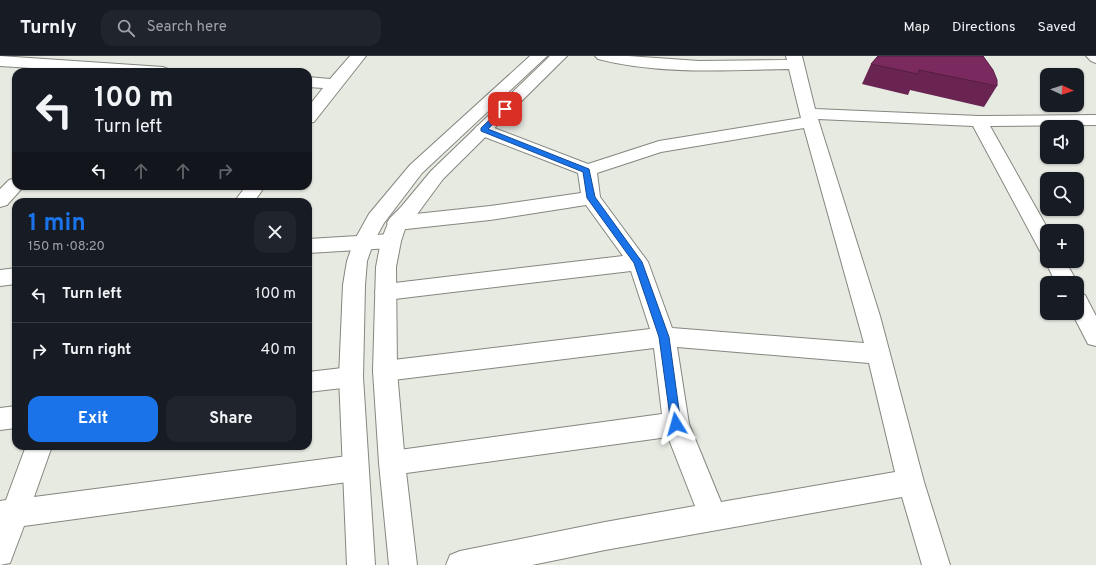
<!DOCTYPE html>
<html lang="en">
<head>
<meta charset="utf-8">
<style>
  body { margin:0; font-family:Overpass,sans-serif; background:#20242c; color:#f1f3f6; height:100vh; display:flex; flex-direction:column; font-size:15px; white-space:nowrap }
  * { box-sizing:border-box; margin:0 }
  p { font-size:13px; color:#9ea1a6 }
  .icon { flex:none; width:22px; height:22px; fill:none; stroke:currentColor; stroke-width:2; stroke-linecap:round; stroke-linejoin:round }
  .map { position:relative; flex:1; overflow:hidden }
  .details { position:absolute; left:12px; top:142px; width:300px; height:252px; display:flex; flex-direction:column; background:#171b24; border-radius:12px; box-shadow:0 1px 3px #0004 }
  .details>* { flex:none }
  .hud { position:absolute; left:12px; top:12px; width:300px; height:122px; border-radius:12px; box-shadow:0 1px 3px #0004; background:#171b24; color:#f1f3f6; overflow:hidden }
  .needle { width:26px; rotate:93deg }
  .buttons { position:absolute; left:1040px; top:12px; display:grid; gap:8px }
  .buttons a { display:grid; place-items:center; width:44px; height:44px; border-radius:8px; background:#171b24; box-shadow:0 1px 3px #0004; font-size:20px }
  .pin { position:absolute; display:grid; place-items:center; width:34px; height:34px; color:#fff; margin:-17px; border-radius:8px; box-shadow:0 2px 6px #0006 }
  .me { position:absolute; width:44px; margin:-22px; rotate:352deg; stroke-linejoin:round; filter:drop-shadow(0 0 3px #0008) }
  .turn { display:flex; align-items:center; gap:14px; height:84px; padding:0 16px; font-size:18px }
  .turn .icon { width:52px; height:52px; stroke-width:2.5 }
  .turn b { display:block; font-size:28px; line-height:34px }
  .lanes { display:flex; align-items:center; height:38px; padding:0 16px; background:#0003; justify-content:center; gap:20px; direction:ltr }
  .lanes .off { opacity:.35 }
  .round { display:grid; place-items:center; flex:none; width:42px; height:42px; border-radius:12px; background:#20242c }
  .headline { display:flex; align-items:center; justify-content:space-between; height:68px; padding:0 16px }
  h1 { font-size:24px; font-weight:700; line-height:30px; color:#1a73e8 }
  .cta { display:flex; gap:8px; margin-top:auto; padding:8px 16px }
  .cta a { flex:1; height:46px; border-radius:12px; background:#1a73e8; color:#fff; font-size:16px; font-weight:700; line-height:46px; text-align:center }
  .cta a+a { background:#20242c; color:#f1f3f6 }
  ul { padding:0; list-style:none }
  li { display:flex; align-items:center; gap:12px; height:56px; padding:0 16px; border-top:1px solid #363941 }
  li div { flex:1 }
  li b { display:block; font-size:15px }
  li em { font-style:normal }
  header { display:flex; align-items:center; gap:24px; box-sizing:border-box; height:56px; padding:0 20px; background:#171b24; border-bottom:1px solid #363941 }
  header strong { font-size:19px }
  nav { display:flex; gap:22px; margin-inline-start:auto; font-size:14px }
  .search { width:280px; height:36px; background:#20242c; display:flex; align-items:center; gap:10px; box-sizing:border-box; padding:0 14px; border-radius:12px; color:#9ea1a6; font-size:15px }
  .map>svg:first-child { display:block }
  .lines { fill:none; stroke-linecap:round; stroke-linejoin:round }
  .minor-casing { stroke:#84877f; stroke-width:2 }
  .primary-casing { stroke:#84877f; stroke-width:2 }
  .minor { fill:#fff; fill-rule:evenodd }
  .primary { fill:#fff; fill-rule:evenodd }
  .wall { fill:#692451 }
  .building { fill:#7a2a5e; stroke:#551d42 }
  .route { fill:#1a73e8; stroke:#114b97 }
</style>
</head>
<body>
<header>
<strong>Turnly</strong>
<div class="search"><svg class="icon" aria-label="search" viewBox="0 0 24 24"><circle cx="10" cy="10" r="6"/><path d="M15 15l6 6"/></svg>Search here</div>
<nav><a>Map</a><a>Directions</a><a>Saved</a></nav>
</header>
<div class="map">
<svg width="1096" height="509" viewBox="0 0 1096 509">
  <rect width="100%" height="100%" fill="#e6eae1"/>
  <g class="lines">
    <!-- minor casing -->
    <g class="minor-casing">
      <g id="minor">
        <polygon points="0,0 163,11 168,13 171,16 95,16 0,10"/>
        <polygon points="350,0 366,0 314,66 308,67 308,51 323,32 308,31 308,21 330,23"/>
        <path d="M595 0H628L699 5 787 4 786 0H802L815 53 979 60 1096 59V69L990 70 1049 175H1047V197L1040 195 973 70 818 63 880 260 924 426 950 509H922L902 441 605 494 532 509H446L450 499 460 495 605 466 695 450 668 381 392 419 383 416 379 407 383 398 392 395 662 358 654 292 385 325 377 322 373 315 377 308 385 305 650 273 631 215 386 244 378 242 375 236 378 230 386 228 623 200 586 149 490 164 397 174 390 172 387 167 390 162 397 160 490 150 581 137 578 117 477 78 474 74 477 70 483 69 489 70 588 108 659 85 801 62 789 13C726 14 660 19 598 3ZM804 72 864 287 672 272 648 206 600 141 597 117 661 96ZM677 291 869 307 895 416 721 446 689 368Z"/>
        <polygon points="1086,0 1096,0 1096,7 1091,5"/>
        <polygon points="16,122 16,130 24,130 7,149 0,151 0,133 9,124"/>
        <polygon points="246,130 265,130 254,146 234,146"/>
        <polygon points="391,178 398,180 401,185 398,190 391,192 308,197 308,183"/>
        <polygon points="1047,201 1047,205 1065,205 1078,227 1077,228 1056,227 1045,205"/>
        <polygon points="16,212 16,228 0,230 0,214"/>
        <polygon points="1077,236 1085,239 1096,260 1096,290 1088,288 1072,257 1077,257"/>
        <polygon points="351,311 359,314 363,321 359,328 351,331 308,336 308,316"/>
        <polygon points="16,350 16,372 0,374 0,352"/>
        <polygon points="26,390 52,390 34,441 355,399 364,403 368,412 364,421 355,425 24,470 10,507 0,509 0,445 6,444"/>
      </g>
    </g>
    <!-- primary casing -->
    <g class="primary-casing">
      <g id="primary">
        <polygon points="530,0 547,0 422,117 384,167 374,185 367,205 365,229 363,321 375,509 347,509 339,321 343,229 347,205 354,185 369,158 410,109"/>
        <polygon points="550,0 567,0 443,123 415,161 406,170 401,185 396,211 397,315 405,407 417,509 389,509 379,407 373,315 376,211 381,185 390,162 401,151 431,115"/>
      </g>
    </g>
    <!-- minor -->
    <use href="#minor" class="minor"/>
    <!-- primary -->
    <use href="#primary" class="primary"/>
  </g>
  <!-- wall -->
  <polygon class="wall" points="878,0 997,30 984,51 910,34 908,39 862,28 871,8"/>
  <!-- building -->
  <polygon class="building" points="878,0 983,0 993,14 997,24 997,30 919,14 918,18 871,8"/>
  <!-- route -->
  <polygon class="route" points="503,51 509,53 488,73 589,113 595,141 642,206 669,281 681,368 680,371 676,372 672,371 671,368 659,281 634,207 587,142 583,116 481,75 481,72"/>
</svg>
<div class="buttons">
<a><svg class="needle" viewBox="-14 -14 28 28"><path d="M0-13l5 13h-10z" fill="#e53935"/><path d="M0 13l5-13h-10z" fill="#9ea1a6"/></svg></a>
<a><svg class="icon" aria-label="sound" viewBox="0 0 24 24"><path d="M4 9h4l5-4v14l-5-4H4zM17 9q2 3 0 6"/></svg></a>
<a><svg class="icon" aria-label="search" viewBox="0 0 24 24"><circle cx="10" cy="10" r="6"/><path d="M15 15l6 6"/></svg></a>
<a>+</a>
<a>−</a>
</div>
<div class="pin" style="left:505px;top:53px;background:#d93025"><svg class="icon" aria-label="arrive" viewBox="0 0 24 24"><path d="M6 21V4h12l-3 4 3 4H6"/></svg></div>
<svg class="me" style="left:676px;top:368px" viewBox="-20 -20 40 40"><path d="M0-17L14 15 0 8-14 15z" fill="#1a73e8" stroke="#fff" stroke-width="4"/></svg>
<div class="hud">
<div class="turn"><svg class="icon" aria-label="left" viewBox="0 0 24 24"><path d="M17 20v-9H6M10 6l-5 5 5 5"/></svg><div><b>100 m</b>Turn left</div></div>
<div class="lanes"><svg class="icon" aria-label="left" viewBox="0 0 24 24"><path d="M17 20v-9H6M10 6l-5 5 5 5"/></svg><svg class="icon off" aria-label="ahead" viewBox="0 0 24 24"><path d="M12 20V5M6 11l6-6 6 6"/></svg><svg class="icon off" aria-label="ahead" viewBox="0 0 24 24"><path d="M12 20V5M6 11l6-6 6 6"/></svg><svg class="icon off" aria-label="right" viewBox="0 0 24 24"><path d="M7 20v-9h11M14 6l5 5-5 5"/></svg></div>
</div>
<section class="details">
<div class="headline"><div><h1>1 min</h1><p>150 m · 08:20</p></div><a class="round"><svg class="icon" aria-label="close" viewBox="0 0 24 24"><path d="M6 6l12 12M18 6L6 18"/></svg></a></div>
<ul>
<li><svg class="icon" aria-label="left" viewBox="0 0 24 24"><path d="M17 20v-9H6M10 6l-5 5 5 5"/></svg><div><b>Turn left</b></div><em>100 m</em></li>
<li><svg class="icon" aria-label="right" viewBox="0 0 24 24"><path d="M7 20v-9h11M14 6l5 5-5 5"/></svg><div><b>Turn right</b></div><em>40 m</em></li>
</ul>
<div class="cta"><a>Exit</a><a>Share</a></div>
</section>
</div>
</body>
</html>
